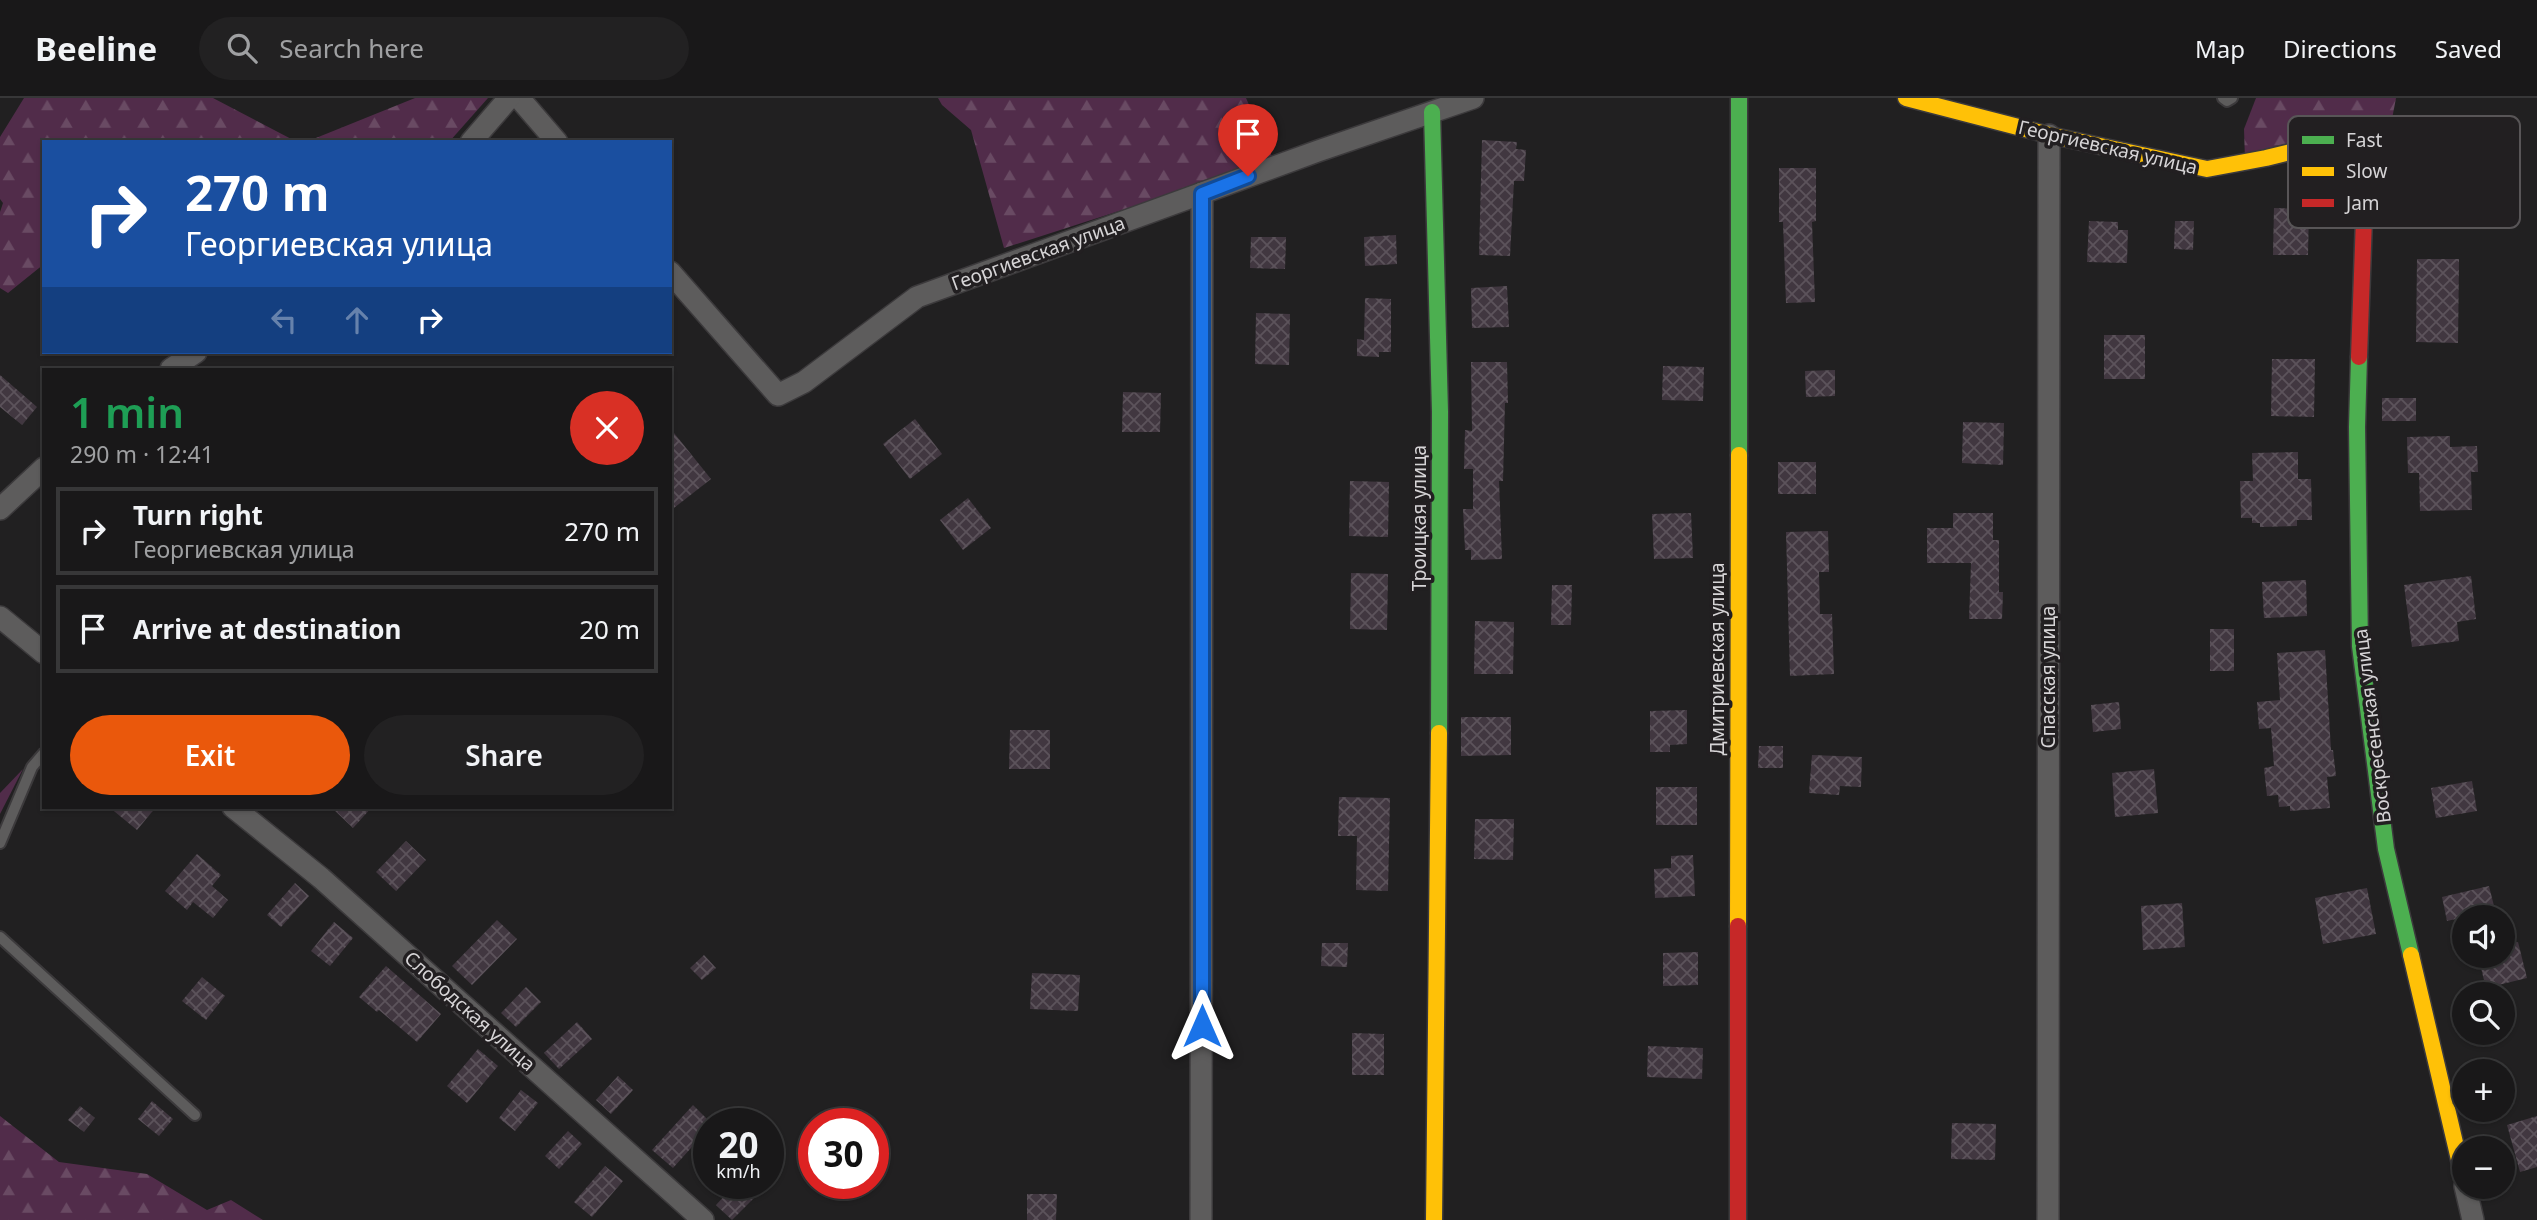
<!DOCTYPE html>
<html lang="en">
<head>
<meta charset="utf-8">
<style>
  body { margin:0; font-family:"Noto Sans",sans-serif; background:#222122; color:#f1f3f6; height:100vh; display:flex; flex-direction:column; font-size:26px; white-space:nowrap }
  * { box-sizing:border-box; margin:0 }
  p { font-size:23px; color:#9fa0a2 }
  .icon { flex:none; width:38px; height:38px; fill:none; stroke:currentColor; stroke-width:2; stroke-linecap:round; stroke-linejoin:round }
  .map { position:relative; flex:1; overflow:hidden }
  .panel { position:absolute; left:42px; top:270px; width:630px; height:441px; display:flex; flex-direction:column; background:#191819; border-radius:0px; box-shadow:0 2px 5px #0004,0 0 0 2px #373738 }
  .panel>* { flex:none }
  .banner { position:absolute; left:42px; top:42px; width:630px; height:214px; border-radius:0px; box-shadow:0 2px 5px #0004,0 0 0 2px #373738; background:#1a4fa0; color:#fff; overflow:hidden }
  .buttons { position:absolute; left:2452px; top:807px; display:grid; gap:14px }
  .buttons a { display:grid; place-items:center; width:63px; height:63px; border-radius:50%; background:#191819; box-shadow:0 2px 5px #0004,0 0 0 2px #373738; font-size:35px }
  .speed { position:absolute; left:693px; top:1010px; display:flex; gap:14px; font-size:35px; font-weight:700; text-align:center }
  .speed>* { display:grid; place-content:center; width:91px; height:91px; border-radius:50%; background:#191819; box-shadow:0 2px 5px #0004,0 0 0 2px #373738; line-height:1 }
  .speed small { font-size:18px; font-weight:400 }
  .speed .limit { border:10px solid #d22; background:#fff; color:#111 }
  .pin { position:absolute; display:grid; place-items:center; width:60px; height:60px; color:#fff; margin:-72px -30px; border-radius:50% 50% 50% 0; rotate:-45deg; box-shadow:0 0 7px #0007 }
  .pin .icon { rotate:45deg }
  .me { position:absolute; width:77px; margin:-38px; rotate:0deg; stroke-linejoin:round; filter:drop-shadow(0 0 5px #0008) }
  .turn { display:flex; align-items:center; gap:24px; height:147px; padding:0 28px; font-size:32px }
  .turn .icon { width:91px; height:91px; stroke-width:2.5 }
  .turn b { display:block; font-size:49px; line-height:60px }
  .lanes { display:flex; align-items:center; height:66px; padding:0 28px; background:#0003; justify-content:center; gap:35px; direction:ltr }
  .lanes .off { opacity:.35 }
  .round { display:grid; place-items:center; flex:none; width:74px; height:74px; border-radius:37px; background:#222122 }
  .summary { display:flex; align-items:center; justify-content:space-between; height:119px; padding:0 28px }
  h1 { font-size:42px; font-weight:600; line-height:52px; color:#1e9e55 }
  .action { display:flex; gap:14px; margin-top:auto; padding:14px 28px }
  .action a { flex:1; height:80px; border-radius:42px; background:#ea580c; color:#fff; font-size:28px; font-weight:600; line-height:80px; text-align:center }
  .action a+a { background:#222122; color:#f1f3f6 }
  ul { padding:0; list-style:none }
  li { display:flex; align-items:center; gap:21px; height:88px; margin:0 14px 10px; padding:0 14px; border:4px solid #373738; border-radius:0px }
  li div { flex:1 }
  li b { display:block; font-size:26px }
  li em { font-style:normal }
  header { display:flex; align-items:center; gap:42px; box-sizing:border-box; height:98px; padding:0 35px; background:#191819; border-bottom:2px solid #373738 }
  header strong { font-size:33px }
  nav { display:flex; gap:38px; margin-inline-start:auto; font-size:24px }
  .search { width:490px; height:63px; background:#222122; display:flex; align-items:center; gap:18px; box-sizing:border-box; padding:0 24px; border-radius:38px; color:#9fa0a2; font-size:26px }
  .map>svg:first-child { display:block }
  .grass { fill:#512c4a }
  .forest { fill:url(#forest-firs) }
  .building { fill:url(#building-cross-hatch) }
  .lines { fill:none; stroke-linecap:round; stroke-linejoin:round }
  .lane-casing { stroke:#3c3a3c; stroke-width:14 }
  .street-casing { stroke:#3c3a3c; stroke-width:24 }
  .fast-casing { stroke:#3c3a3c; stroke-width:19 }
  .slow-casing { stroke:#3c3a3c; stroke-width:19 }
  .jam-casing { stroke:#3c3a3c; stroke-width:19 }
  .lane { stroke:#5d5c5c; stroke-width:10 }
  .street { stroke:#5d5c5c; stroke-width:21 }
  .fast { stroke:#4caf50; stroke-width:16 }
  .slow { stroke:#ffc107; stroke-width:16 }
  .jam { stroke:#c62828; stroke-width:16 }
  .route-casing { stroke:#114b97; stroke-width:18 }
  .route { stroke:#1a73e8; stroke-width:12 }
  .labels { text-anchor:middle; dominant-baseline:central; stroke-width:7; stroke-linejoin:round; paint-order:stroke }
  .street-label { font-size:19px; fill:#d6d4d6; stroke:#221f21 }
  .key { fill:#221f21; stroke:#585557; stroke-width:2 }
  .key-label { font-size:19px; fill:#d6d4d6 }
</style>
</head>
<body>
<header>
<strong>Beeline</strong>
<div class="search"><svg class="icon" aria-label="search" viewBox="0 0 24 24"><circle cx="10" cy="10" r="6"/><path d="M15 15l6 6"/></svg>Search here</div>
<nav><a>Map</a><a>Directions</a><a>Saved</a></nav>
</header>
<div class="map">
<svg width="2537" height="1122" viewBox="0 0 2537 1122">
  <defs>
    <pattern id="forest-firs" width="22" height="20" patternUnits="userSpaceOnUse" patternTransform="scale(1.75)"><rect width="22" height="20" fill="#512c4a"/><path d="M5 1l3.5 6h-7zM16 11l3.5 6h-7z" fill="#694a63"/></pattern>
    <pattern id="building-cross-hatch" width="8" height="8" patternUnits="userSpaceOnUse" patternTransform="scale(1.75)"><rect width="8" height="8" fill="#413740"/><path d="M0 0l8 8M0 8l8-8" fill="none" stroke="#5c535b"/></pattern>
  </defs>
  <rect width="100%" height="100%" fill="#212021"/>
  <!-- grass -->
  <polygon class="grass" points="23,671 0,716 0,695"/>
  <!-- forest -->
  <g class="forest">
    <polygon points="24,0 213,0 297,44 44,44 44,166 8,195 0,190 0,114 3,105 0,101 0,39"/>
    <polygon points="415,0 488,0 449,44 306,44"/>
    <polygon points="938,0 1246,0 1274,63 1004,150 971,32 942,7"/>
    <polygon points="2256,0 2396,0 2392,21 2245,63 2244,31"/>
    <polygon points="0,1018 59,1064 147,1076 207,1112 231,1102 263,1122 0,1122"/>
  </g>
  <!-- building -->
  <g class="building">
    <polygon points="1482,42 1517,44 1516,51 1526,52 1524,83 1514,83 1510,158 1479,157"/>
    <polygon points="1779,70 1816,70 1816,123 1812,124 1815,204 1786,205 1783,124 1779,124"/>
    <polygon points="2274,110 2309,111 2308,157 2273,157"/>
    <polygon points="2089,123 2118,124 2118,132 2128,132 2127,165 2087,164"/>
    <polygon points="2175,123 2194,123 2193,152 2174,151"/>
    <polygon points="1396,137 1397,166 1365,168 1364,139"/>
    <polygon points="1251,139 1286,139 1285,171 1250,170"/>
    <polygon points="2417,161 2459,161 2458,245 2416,244"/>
    <polygon points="1507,188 1509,229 1472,230 1471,190"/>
    <polygon points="1365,200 1391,201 1391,254 1379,254 1379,259 1357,258 1357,241 1364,242"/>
    <polygon points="1256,215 1290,216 1289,267 1255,266"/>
    <rect x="2104" y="237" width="41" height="44"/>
    <polygon points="2272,261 2315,261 2314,319 2271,318"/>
    <polygon points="1471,264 1507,264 1508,305 1505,305 1503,383 1499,383 1502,461 1471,462 1471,452 1465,452 1463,411 1473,411 1473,371 1464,371 1465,332 1472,333"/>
    <polygon points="1663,268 1704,269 1703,303 1662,302"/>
    <polygon points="1835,272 1835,298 1806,299 1805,273"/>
    <polygon points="0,277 37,309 22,327 0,309"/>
    <polygon points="1123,294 1161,295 1160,334 1122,334"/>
    <rect x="2382" y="300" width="34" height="23"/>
    <polygon points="915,321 942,356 910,381 883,346"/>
    <polygon points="1963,324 2004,325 2003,367 1962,365"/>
    <polygon points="670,330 711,381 670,413"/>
    <polygon points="2450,338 2450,349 2477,348 2478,374 2471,374 2472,412 2420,413 2419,375 2408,375 2407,339"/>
    <polygon points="2298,354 2298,381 2311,381 2312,422 2297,422 2297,428 2260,429 2260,425 2252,425 2252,420 2241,420 2240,383 2253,383 2252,355"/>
    <rect x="1778" y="364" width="38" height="32"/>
    <polygon points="1350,383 1389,384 1388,439 1349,438"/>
    <polygon points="968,400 991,430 963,452 940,422"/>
    <polygon points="1691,415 1693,460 1654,461 1652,416"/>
    <polygon points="1953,415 1993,415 1993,442 1999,442 1999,494 2003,494 2002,521 1969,521 1971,465 1927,465 1927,430 1953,430"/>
    <polygon points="1828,433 1829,474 1819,474 1820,516 1832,516 1834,576 1790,578 1786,434"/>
    <polygon points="1351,475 1388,476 1387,532 1350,531"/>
    <polygon points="2471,478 2476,521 2457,524 2459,543 2412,549 2404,487"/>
    <polygon points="2306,482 2307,518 2264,520 2262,484"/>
    <polygon points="1552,487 1572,487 1571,527 1551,527"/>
    <polygon points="1475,523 1514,524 1513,576 1474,576"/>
    <rect x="2210" y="531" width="24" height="42"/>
    <polygon points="2325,552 2331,652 2333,652 2336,678 2327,679 2330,710 2290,713 2290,708 2279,709 2278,697 2267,698 2264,670 2274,668 2271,630 2259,631 2257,604 2280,602 2277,555"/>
    <polygon points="2119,604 2121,631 2093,634 2091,607"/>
    <polygon points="1687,612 1687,646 1670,647 1670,654 1650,654 1650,613"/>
    <polygon points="1461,619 1511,619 1511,657 1461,658"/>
    <polygon points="1010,632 1050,632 1050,671 1009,671"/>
    <polygon points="1759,648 1783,648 1783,670 1758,670"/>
    <polygon points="1812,657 1862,659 1861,689 1840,688 1839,697 1809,695"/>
    <polygon points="2154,671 2158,715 2115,719 2112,675"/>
    <polygon points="2472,683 2477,713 2436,720 2431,690"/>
    <rect x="1656" y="689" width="41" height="38"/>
    <polygon points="1339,699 1390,700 1388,793 1356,792 1357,738 1338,738"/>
    <polygon points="109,709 156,709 137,732"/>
    <polygon points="331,709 372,709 353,730"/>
    <polygon points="1475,721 1514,721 1513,762 1474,761"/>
    <polygon points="406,743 426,762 396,793 376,774"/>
    <polygon points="197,756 221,777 212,788 228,802 213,820 193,804 187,812 165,793"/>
    <polygon points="1693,757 1695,798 1655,800 1654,771 1671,770 1671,758"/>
    <polygon points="295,785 309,798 281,829 267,817"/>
    <polygon points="2489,788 2495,812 2447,823 2442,799"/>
    <polygon points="2367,790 2376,836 2323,846 2315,800"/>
    <polygon points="2182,805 2185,849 2143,852 2141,808"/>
    <polygon points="497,822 517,841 472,887 452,868"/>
    <polygon points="334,824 353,840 330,868 311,853"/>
    <polygon points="2518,844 2527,880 2486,890 2478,858 2502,858 2502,848"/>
    <polygon points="1322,845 1348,845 1347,869 1321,868"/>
    <polygon points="1698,854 1698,887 1663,888 1663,855"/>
    <polygon points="704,857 716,870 702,882 690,870"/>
    <polygon points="386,868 441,916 417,944 379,912 377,914 359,899"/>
    <polygon points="1032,875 1080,877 1078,913 1030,911"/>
    <polygon points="202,879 225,898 206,922 182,903"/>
    <polygon points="526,889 541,904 516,929 501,915"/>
    <polygon points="577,924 592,941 559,971 544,955"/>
    <polygon points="1352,935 1384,936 1384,977 1352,977"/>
    <polygon points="1648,948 1703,950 1702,981 1647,979"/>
    <polygon points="478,951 498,968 467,1005 447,988"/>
    <polygon points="618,978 633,992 611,1016 596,1002"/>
    <polygon points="521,992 538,1005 515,1033 499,1020"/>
    <polygon points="152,1003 173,1021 159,1038 138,1021"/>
    <polygon points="693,1007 712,1026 709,1026 709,1030 673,1070 652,1052"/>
    <polygon points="80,1008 95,1020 84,1034 68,1022"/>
    <polygon points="2537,1018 2537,1069 2520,1074 2507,1027"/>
    <polygon points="1952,1025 1996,1026 1995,1062 1951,1061"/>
    <polygon points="568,1033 582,1046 559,1071 545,1058"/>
    <polygon points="605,1068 623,1083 592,1119 574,1104"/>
    <polygon points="736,1085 741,1085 756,1098 732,1122 716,1107"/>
    <polygon points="1027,1096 1057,1096 1056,1122 1027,1122"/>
  </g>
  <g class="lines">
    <!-- lane casing -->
    <g class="lane-casing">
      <g id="lane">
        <polyline points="2223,0 2227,3 2232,0"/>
        <polyline points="0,745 32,669 44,655"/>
        <polyline points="0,839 195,1017"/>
      </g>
    </g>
    <!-- street casing -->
    <g class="street-casing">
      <g id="street">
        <polyline points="519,0 557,44"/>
        <polyline points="471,44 509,0"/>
        <polyline points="670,174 778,297 804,284 917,199 1318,53 1473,0"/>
        <polyline points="171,271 196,254"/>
        <polyline points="0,411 44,370"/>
        <polyline points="0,519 44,555"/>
        <polyline points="233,709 321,780 703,1122"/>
        <polyline points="2465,1088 2473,1122"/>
        <polyline points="1201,1122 1202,95"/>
        <polyline points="2048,1122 2049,37"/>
      </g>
    </g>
    <!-- fast casing -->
    <g class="fast-casing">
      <g id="fast">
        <polyline points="1432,14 1440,314 1439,635"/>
        <polyline points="2359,259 2357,329 2360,548 2386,751 2411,857"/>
        <polyline points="1739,357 1739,0"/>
      </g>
    </g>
    <!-- slow casing -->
    <g class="slow-casing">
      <g id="slow">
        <polyline points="1906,0 2049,37 2207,71 2266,60 2352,39"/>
        <polyline points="1738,828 1739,357"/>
        <polyline points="2411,857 2464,1083"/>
        <polyline points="1434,1122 1439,635"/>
      </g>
    </g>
    <!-- jam casing -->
    <g class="jam-casing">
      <g id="jam">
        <polyline points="2352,39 2365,93 2359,259"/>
        <polyline points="1738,1122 1738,828"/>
      </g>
    </g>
    <!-- lane -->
    <use href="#lane" class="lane"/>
    <!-- street -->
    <use href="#street" class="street"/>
    <!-- fast -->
    <use href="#fast" class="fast"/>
    <!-- slow -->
    <use href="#slow" class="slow"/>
    <!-- jam -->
    <use href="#jam" class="jam"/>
  </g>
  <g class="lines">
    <!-- route casing -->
    <g class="route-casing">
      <polyline id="route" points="1202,928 1202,96 1248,78"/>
    </g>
    <!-- route -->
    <use href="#route" class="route"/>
  </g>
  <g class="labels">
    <!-- street labels -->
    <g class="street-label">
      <text transform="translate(2108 49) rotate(13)">Георгиевская улица</text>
      <text transform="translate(1038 155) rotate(-20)">Георгиевская улица</text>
      <text transform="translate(1419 420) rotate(-90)">Троицкая улица</text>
      <text transform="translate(1717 561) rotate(-90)">Дмитриевская улица</text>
      <text transform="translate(2048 579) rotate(-90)">Спасская улица</text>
      <text transform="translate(2372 628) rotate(-97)">Воскресенская улица</text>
      <text transform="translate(470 913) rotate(42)">Слободская улица</text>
    </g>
  </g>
  <!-- legend -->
  <rect x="2288" y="18" width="232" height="112" rx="10" class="key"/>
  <rect x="2302" y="38" width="32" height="8" fill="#4caf50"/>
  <rect x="2302" y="69" width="32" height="9" fill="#ffc107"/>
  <rect x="2302" y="101" width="32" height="8" fill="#c62828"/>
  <g class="key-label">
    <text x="2346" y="49">Fast</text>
    <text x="2346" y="80">Slow</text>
    <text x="2346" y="112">Jam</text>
  </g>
</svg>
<div class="buttons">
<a><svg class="icon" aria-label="sound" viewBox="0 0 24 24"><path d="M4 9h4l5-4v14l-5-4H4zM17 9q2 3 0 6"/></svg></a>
<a><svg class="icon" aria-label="search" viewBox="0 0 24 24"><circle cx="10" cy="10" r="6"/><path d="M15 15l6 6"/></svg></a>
<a>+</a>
<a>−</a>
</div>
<div class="speed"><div>20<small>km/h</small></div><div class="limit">30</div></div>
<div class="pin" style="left:1248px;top:78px;background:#d93025"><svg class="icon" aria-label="arrive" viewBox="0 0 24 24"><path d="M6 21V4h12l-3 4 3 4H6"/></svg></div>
<svg class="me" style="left:1202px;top:928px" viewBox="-20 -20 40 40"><path d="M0-17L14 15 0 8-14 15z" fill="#1a73e8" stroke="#fff" stroke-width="4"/></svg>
<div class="banner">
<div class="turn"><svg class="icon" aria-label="right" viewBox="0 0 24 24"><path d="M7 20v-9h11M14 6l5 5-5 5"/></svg><div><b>270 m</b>Георгиевская улица</div></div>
<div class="lanes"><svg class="icon off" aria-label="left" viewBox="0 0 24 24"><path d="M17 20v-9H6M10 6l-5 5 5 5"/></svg><svg class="icon off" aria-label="ahead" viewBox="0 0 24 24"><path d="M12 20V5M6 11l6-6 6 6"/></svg><svg class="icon" aria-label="right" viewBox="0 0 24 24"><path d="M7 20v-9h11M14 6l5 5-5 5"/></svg></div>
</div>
<section class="panel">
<div class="summary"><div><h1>1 min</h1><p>290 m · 12:41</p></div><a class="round" style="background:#d93025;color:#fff"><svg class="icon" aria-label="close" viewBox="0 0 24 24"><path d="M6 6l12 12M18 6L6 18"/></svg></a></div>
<ul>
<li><svg class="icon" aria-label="right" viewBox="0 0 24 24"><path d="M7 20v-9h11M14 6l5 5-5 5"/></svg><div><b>Turn right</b><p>Георгиевская улица</p></div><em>270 m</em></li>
<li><svg class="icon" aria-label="arrive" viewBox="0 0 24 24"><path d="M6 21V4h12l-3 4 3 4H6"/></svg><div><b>Arrive at destination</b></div><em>20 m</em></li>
</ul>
<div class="action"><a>Exit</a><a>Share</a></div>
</section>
</div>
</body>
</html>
